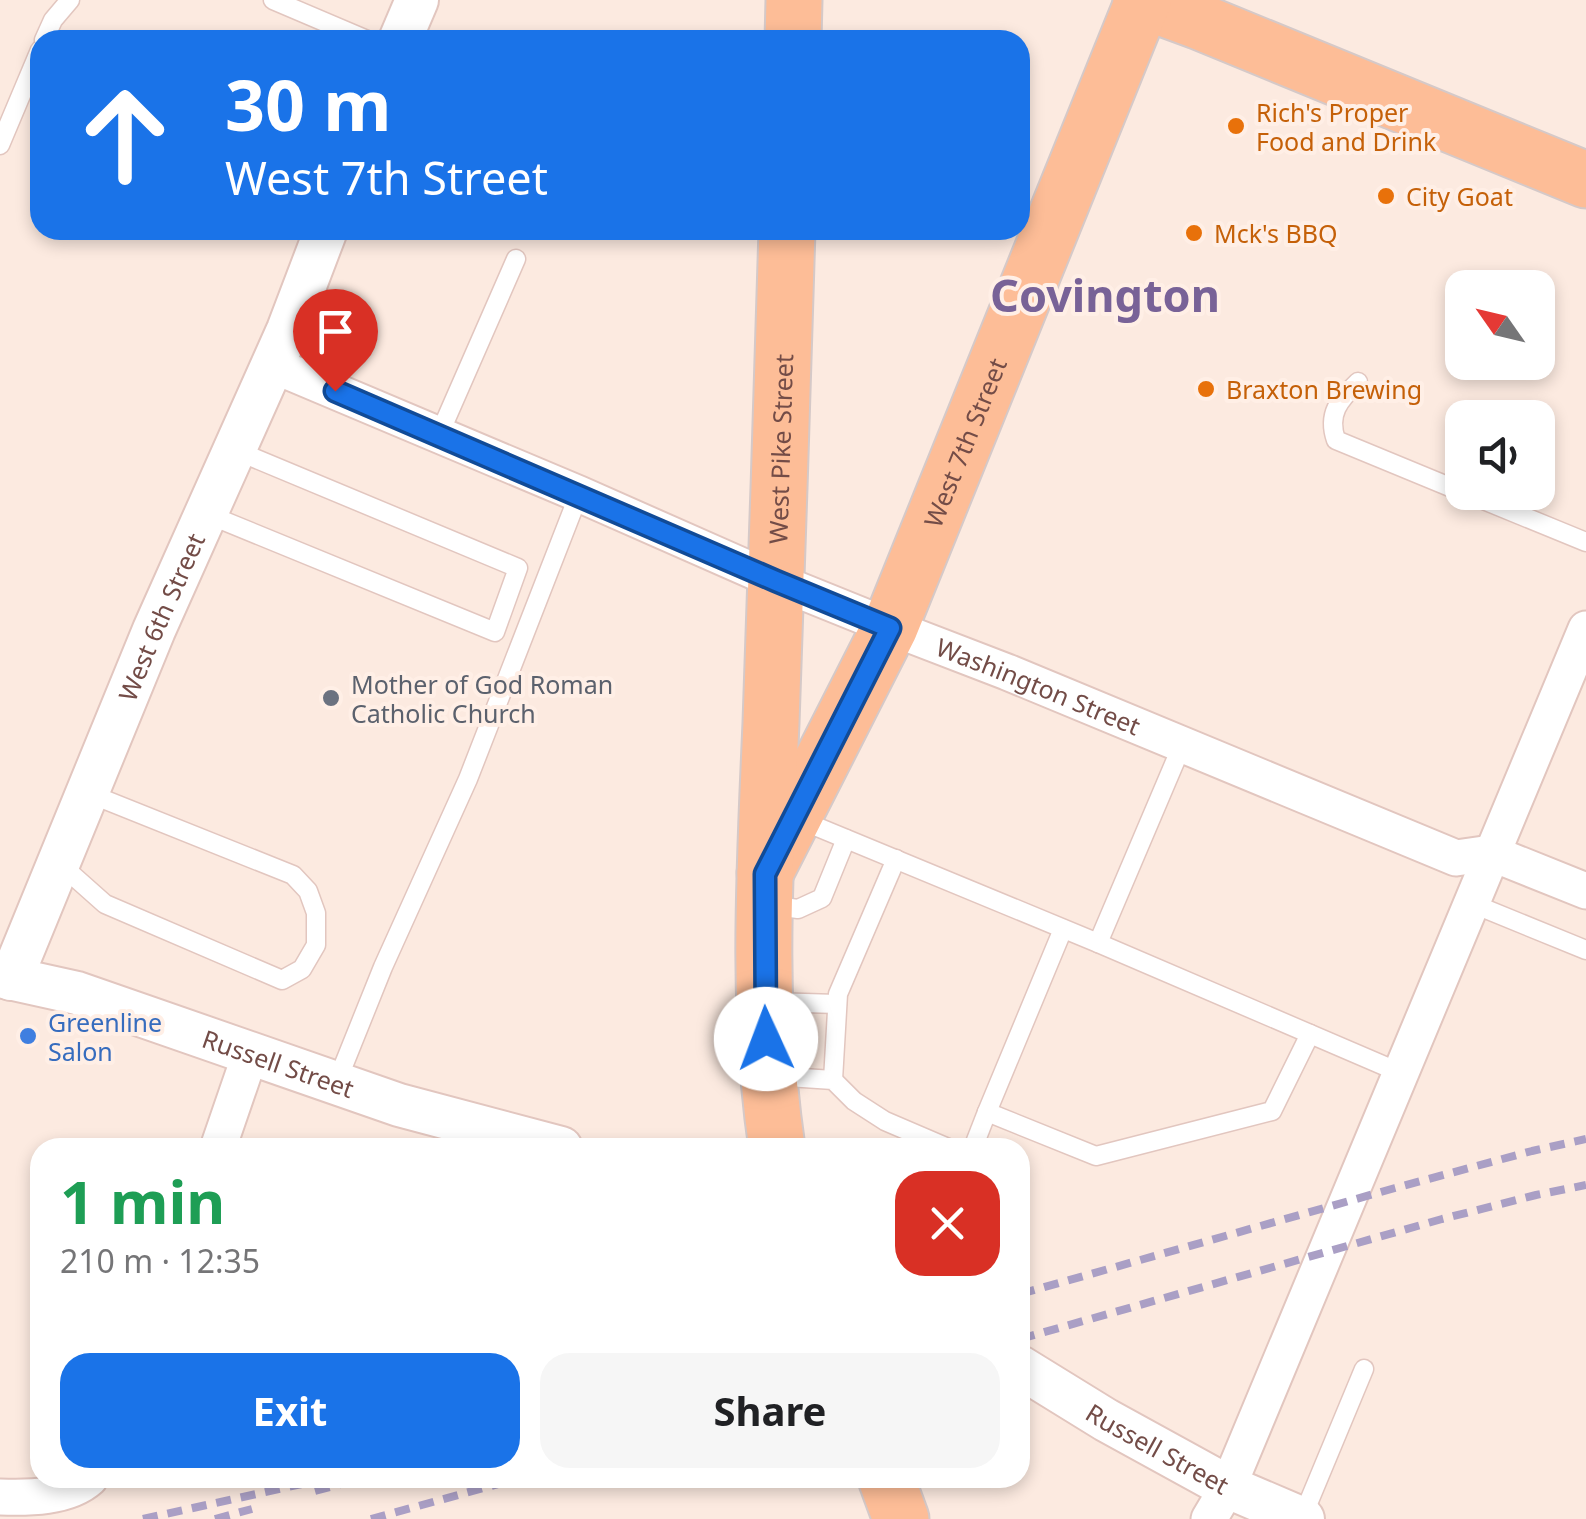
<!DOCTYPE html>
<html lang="en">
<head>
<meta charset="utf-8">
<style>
  body { margin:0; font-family:"Noto Sans",sans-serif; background:#f6f6f6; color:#202124; height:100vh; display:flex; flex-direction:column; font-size:38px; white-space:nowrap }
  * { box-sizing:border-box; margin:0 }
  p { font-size:32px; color:#757577 }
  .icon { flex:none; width:55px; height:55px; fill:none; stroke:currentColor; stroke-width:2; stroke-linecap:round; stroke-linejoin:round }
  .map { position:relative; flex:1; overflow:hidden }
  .details { position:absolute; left:30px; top:1138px; width:1000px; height:350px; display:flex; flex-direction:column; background:#fff; border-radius:30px; box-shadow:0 5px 15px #0003 }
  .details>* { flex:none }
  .guide { position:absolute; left:30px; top:30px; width:1000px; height:210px; border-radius:30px; box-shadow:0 5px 15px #0003; background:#1a73e8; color:#fff; overflow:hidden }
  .needle { width:65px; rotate:304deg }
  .controls { position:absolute; left:1445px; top:270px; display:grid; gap:20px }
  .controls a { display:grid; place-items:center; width:110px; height:110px; border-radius:20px; background:#fff; box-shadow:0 5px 15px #0003; font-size:50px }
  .pin { position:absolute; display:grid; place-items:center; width:85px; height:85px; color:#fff; margin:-102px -42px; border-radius:50% 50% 50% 0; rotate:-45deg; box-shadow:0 0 10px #0007 }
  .pin .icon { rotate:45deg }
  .me { position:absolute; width:110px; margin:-55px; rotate:358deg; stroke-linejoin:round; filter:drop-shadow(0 0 8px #0008) }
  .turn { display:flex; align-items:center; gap:35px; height:210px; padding:0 30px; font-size:45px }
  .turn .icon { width:130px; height:130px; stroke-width:2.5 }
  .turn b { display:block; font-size:70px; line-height:85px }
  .round { display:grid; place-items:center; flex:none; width:105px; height:105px; border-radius:30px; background:#f6f6f6 }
  .head { display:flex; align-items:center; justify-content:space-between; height:170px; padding:0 30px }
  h1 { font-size:60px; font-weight:700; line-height:75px; color:#1e9e55 }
  .cta { display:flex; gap:20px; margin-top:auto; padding:20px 30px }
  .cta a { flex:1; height:115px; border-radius:30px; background:#1a73e8; color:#fff; font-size:40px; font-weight:700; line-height:115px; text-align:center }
  .cta a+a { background:#f6f6f6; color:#202124 }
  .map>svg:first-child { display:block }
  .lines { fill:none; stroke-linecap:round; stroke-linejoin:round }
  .service-casing { stroke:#e2c6bf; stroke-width:21 }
  .minor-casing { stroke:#e2c6bf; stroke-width:39 }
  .tertiary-casing { stroke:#e2c6bf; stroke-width:46 }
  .primary-casing { stroke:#d5c9c8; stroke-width:59 }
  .service { stroke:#fff; stroke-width:18 }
  .minor { stroke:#fff; stroke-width:35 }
  .tertiary { stroke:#fff; stroke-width:42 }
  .primary { stroke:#fdbd97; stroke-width:55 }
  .rail { stroke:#aa9fc5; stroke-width:8; stroke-dasharray:15 10; stroke-linecap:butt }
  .route-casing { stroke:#114b97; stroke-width:25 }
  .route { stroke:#1a73e8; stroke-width:18 }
  .food-dot { fill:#e8710a; stroke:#ffefe6; stroke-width:4 }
  .worship-dot { fill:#6b7280; stroke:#ffefe6; stroke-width:4 }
  .shop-dot { fill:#3f7fe0; stroke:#ffefe6; stroke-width:4 }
  .labels { text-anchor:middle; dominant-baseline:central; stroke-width:8; stroke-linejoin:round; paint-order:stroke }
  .food-label { font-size:25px; fill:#c56008; stroke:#ffefe6; text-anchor:start }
  .street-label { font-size:25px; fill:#734c47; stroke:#ffefe6 }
  .worship-label { font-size:25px; fill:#5b616d; stroke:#ffefe6; text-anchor:start }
  .shop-label { font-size:25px; fill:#366cbe; stroke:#ffefe6; text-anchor:start }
  .town-label { font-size:45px; font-weight:bold; fill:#786297; stroke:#ffefe6 }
</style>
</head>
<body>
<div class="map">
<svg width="1586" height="1519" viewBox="0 0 1586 1519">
  <rect width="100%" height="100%" fill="#fceae0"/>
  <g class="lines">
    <!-- service casing -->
    <g class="service-casing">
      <g id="service">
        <polyline points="273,0 367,40"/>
        <polyline points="44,40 53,20 70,0"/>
        <polyline points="0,145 40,50"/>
        <path d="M1358 382C1339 400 1327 414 1336 440L1462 492"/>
        <polyline points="439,435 516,259"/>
        <polyline points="1464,492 1586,542"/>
        <polyline points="207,514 495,632 518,568 235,450"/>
        <polyline points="798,819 1098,943 1401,1073"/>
        <polyline points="60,864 105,904 282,980 302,969 316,945 316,913 308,891 293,875 88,793"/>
        <polyline points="1471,903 1586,950"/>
        <polyline points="768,905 798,909 822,898 846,839"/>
        <polyline points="1063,929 987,1112 1096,1156 1272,1111 1310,1034"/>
        <polyline points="1098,943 1183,743"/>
        <polyline points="772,1002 837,1004"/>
        <polyline points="773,1076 833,1080 854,1101 885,1121 948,1148"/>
        <polyline points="833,1080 838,994 896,859"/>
        <polyline points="336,1084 383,967 468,779 579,494"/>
        <polyline points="973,1148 987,1112"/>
        <polyline points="1302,1518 1364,1369"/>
      </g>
    </g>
    <!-- minor casing -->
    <g class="minor-casing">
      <g id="minor">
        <path id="s1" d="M273 365 579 494 776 581 890 627 1007 672 1456 858 1491 853 1586 891"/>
        <polyline points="218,1148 250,1055"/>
        <path d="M0 1497C28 1498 68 1498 90 1478"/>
        <polyline points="1209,1519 1228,1487 1586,629"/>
      </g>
    </g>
    <!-- tertiary casing -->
    <g class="tertiary-casing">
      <g id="tertiary">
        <polyline points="400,40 417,0"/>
        <path id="s2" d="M0 976 77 993 399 1105 561 1148"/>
        <path id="s3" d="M11 979 154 630 288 330 326 230"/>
        <path id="s4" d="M1020 1367 1106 1420 1228 1487 1303 1519"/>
      </g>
    </g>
    <!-- primary casing -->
    <g class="primary-casing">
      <g id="primary">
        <polyline points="1141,0 1198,21 1586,180"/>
        <polyline points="793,40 794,0"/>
        <path id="s5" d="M765 873 890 627 1143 1"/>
        <path id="s6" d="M777 1148C756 1007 765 864 771 723 777 559 782 394 787 230"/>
        <polyline points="886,1478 901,1519"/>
      </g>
    </g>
    <!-- service -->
    <use href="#service" class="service"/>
    <!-- minor -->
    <use href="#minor" class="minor"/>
    <!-- tertiary -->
    <use href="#tertiary" class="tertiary"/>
    <!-- primary -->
    <use href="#primary" class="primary"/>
    <!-- rail -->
    <g class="rail">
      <polyline points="1020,1294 1395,1188 1532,1151 1586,1139"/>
      <polyline points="1020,1339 1442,1219 1536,1195 1586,1185"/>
      <polyline points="315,1491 363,1478"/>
      <polyline points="143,1519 329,1478"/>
      <polyline points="215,1519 252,1509"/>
      <polyline points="371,1519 520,1478"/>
    </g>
  </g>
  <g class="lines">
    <!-- route casing -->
    <g class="route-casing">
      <polyline id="route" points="335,391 776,581 890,628 765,874 766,1039"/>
    </g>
    <!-- route -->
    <use href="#route" class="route"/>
  </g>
  <!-- markers -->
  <g class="food-dot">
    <circle cx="1236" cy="126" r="10"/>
    <circle cx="1386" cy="196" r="10"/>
    <circle cx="1194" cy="233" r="10"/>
    <circle cx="1206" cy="389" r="10"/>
  </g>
  <circle class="worship-dot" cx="331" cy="698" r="10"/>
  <circle class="shop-dot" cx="28" cy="1036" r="10"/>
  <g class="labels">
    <!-- food labels -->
    <g class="food-label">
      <text x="1256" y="112">Rich's Proper<tspan x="1256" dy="29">Food and Drink</tspan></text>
      <text x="1406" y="196">City Goat</text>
      <text x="1214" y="233">Mck's BBQ</text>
      <text x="1226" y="389">Braxton Brewing</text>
    </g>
    <!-- street labels -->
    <g class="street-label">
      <text stroke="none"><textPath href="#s5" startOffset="475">West 7th Street</textPath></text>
      <text stroke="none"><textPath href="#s6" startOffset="700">West Pike Street</textPath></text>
      <text stroke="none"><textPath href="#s3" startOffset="392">West 6th Street</textPath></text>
      <text stroke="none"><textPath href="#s1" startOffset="830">Washington Street</textPath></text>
      <text stroke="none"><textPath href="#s2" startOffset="292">Russell Street</textPath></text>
      <text stroke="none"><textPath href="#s4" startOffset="160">Russell Street</textPath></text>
    </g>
    <!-- worship labels -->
    <g class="worship-label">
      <text x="351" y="684">Mother of God Roman<tspan x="351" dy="29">Catholic Church</tspan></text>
    </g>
    <!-- shop labels -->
    <g class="shop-label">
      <text x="48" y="1022">Greenline<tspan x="48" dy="29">Salon</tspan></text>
    </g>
    <!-- town labels -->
    <g class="town-label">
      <text x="1105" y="294">Covington</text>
    </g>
  </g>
</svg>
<div class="controls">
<a><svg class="needle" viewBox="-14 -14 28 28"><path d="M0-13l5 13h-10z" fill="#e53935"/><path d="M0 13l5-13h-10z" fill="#757577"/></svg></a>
<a><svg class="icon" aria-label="sound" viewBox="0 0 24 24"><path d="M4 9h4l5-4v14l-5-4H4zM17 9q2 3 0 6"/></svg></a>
</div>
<div class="pin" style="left:335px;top:391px;background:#d93025"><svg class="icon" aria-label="arrive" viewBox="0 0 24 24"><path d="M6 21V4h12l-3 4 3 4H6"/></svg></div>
<svg class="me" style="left:766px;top:1039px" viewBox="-20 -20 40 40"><circle r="19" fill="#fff"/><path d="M0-13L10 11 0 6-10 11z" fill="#1a73e8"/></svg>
<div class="guide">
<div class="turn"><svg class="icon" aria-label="ahead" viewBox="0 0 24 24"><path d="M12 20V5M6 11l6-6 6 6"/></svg><div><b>30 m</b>West 7th Street</div></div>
</div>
<section class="details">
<div class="head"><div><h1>1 min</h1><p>210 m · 12:35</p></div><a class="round" style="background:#d93025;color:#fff"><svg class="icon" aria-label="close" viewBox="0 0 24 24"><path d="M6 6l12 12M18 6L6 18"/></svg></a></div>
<div class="cta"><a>Exit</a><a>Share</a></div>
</section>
</div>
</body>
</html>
